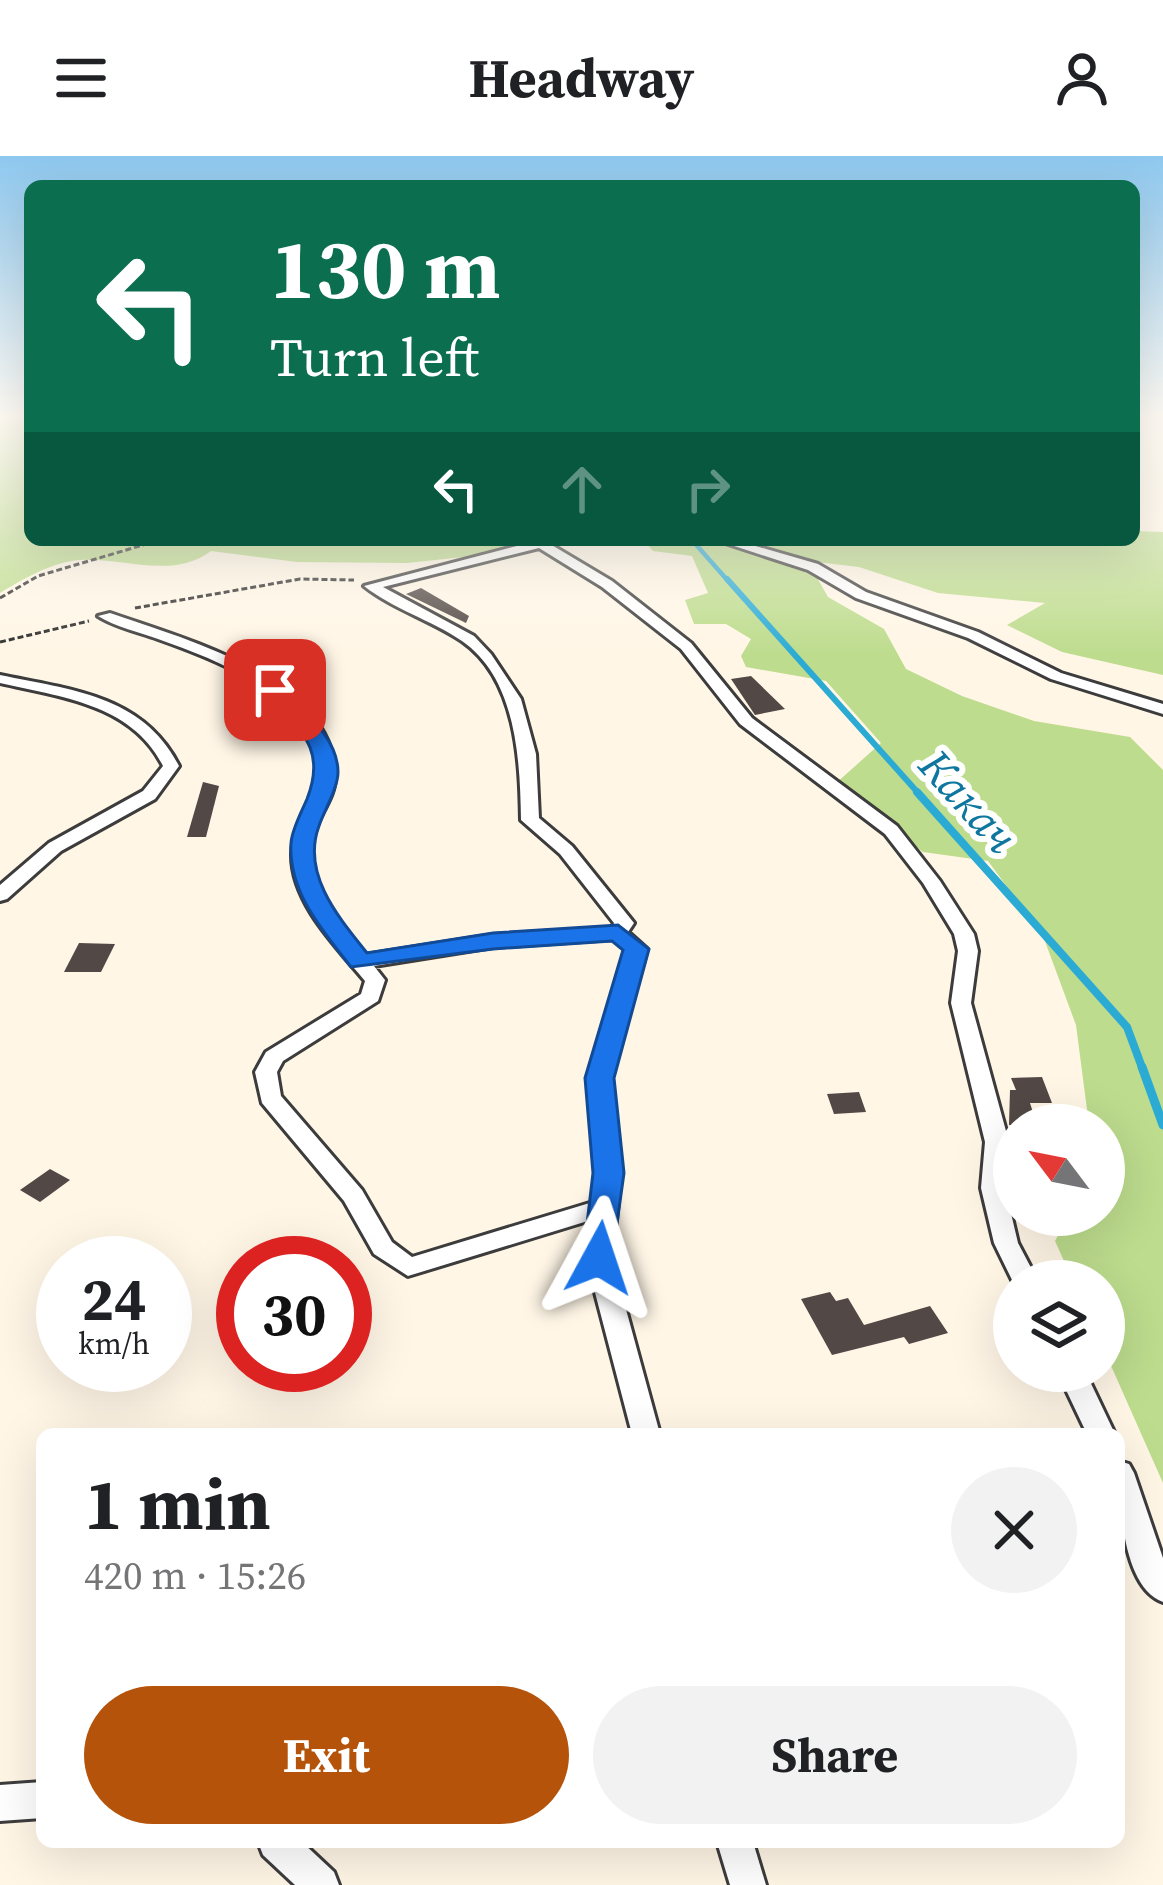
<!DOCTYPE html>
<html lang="en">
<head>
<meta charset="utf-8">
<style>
  body { margin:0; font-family:"Source Serif 4",serif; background:#f2f2f2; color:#202124; height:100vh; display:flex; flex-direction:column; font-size:45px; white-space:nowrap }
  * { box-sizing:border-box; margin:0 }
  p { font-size:39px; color:#757577 }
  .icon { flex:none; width:66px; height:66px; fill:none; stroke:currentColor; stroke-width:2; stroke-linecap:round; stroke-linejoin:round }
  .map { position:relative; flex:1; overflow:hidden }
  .side { position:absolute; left:36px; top:1272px; width:1089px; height:420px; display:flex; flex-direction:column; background:#fff; border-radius:18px; box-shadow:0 12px 48px #0002 }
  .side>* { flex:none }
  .top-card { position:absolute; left:24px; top:24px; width:1116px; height:366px; border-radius:18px; box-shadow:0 12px 48px #0002; background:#0b6e4f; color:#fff; overflow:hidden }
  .needle { width:78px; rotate:302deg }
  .fabs { position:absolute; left:993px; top:948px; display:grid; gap:24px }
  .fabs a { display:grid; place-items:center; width:132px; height:132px; border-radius:50%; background:#fff; box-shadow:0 12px 48px #0002; font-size:60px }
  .speed { position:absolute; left:36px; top:1080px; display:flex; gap:24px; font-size:60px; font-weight:700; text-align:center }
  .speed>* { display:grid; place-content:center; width:156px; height:156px; border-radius:50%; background:#fff; box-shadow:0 12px 48px #0002; line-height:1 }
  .speed small { font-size:30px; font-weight:400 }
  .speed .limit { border:18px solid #d22; background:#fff; color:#111 }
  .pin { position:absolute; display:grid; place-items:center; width:102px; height:102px; color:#fff; margin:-51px; border-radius:24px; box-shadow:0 6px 18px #0006 }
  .me { position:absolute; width:132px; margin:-66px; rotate:5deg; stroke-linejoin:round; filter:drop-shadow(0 0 9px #0008) }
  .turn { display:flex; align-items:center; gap:42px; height:252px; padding:0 48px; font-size:54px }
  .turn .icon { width:156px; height:156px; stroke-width:2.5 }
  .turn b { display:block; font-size:84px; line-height:102px }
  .lanes { display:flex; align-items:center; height:114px; padding:0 48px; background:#0003; justify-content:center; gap:60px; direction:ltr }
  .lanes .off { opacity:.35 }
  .round { display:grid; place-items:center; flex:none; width:126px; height:126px; border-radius:63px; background:#f2f2f2 }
  .head { display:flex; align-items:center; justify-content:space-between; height:204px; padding:0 48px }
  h1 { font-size:72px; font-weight:700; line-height:90px }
  .action { display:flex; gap:24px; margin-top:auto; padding:24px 48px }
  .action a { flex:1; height:138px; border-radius:72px; background:#b45309; color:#fff; font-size:48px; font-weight:700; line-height:138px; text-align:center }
  .action a+a { background:#f2f2f2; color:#202124 }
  header { display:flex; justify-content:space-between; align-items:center; height:156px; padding:0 48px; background:#fff; font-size:54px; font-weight:700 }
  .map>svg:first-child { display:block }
  .forest { fill:#bddc8d }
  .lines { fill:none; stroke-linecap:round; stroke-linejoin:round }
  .stream-far3 { stroke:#2babd4; stroke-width:4.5 }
  .stream-far2 { stroke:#2babd4; stroke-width:6 }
  .stream-far1 { stroke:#2babd4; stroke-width:8 }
  .stream { stroke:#2babd4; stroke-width:9 }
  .building { fill:#524845 }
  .minor-casing { stroke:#3c3c3c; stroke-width:6 }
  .path { stroke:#2b2b2b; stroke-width:3; stroke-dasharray:6 3; stroke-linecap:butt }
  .minor { fill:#fff; fill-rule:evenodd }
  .route { fill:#1a73e8; stroke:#114b97; stroke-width:3 }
  .labels { text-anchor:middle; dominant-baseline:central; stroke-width:12; stroke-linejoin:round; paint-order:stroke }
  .water-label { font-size:45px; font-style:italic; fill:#0f779f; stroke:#fff }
</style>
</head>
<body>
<header><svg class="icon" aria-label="menu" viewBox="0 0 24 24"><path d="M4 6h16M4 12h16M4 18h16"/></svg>Headway<svg class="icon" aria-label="person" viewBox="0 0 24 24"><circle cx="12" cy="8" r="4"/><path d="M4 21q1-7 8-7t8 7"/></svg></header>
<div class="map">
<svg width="1163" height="1729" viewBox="0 0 1163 1729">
  <rect width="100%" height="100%" fill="#fff6e6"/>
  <!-- forest -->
  <g class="forest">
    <path d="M0 259H30V384H548L530 394 407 407 297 406 211 395C172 424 124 401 80 404 52 406 23 423 0 437Z"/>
    <polygon points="1134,375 1163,376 1163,519 1062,496 1007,469 1045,447 938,437 859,411 749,398 812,413 828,441 884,473 906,513 962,540 1034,565 1130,581 1163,614 1163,1327 1104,1194 1104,1125 1073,1125 1055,1085 1069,1059 1104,1059 1104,969 1089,969 1076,869 1043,780 988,705 923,696 835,628 881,587 826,525 746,511 741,500 751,483 726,468 694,468 685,444 708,437 692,400 653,395 644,385 1134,384"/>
  </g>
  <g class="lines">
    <!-- stream-far3 -->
    <polyline class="stream-far3" points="692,384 729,426"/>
    <!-- stream-far2 -->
    <polyline class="stream-far2" points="727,423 920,639"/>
    <!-- stream-far1 -->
    <polyline class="stream-far1" points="917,636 1127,871 1143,914"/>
    <!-- stream -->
    <polyline class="stream" points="1142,911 1163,969"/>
  </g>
  <!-- building -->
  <g class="building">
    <polygon points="421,432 469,460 466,467 406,438"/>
    <polygon points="751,520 785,553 755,559 731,523"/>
    <polygon points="203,626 219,630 206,681 187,681"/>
    <polygon points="79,787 115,788 101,816 64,816"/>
    <polygon points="1042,921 1052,947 1030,947 1037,969 1009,969 1010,934 1016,934 1011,922"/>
    <polygon points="859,936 866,956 834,958 827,938"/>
    <polygon points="50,1013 70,1024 40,1046 20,1034"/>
    <polygon points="830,1136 836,1145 848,1142 864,1169 930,1150 948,1177 909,1188 904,1181 832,1199 801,1143"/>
  </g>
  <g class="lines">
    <!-- minor casing -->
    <g class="minor-casing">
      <g id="minor">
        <path d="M540 384H556L550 388 612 425 691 487 752 562 897 670 940 725 974 778 978 795 971 847 1009 986 1005 1032 1018 1087 1038 1125H1014V1128L994 1087 981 1032 985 986 951 847 958 795 954 778 923 727 885 678 740 568 681 493 602 431 539 392 383 431 474 480 491 498 521 543 536 598 539 662 572 690 634 767 628 776 647 793 611 922 621 1017 612 1102 660 1278H632L586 1102 591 1064 408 1120 374 1098 344 1045 262 947 255 916 266 896 361 838 365 825C336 790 291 746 292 698 293 660 323 643 315 601 313 586 306 571 295 560 261 521 206 500 158 483 139 476 115 471 98 460L110 457C184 483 331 521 335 618 336 641 319 658 313 678 300 724 337 767 365 799L493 779 612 772 614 767 560 698 521 664C520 605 517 523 462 485 431 464 393 453 364 430ZM613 783 627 794 589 922 597 1017 593 1046 412 1101 392 1086 362 1034 281 940 277 916 283 905 378 845 385 824 374 810 493 791Z"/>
        <polygon points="716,384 735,384 818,408 866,436 978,476 1061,517 1163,548 1163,558 1051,523 968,482 856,442 808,414"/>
        <path d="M0 519C71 534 143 539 179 610L155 643 61 695 7 743 0 745V729L49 687 143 635 163 610C132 548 61 541 0 527Z"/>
        <polygon points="1057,1215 1085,1215 1115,1278 1087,1278"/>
        <path d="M1119 1305 1129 1308 1134 1317 1163 1402V1446C1121 1431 1119 1342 1119 1305Z"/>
        <polygon points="42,1626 42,1662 0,1665 0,1629"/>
        <polygon points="258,1686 302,1686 334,1716 339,1729 295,1729 263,1699"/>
        <polygon points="717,1686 753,1686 766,1729 730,1729"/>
      </g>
    </g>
    <!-- path -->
    <g class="path">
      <polyline points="0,442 38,420 160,384"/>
      <polyline points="135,452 300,423 354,424"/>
      <polyline points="0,486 89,465"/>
    </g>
    <!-- minor -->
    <use href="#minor" class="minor"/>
  </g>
  <!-- sky -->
  <linearGradient id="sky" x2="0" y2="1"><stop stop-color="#8ec8ef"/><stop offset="0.52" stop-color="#fffbf4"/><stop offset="1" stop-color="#fffbf4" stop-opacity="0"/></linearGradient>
  <rect width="1163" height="501" fill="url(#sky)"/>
  <!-- route -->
  <path class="route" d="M268 530H282C303 554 338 582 338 616 338 632 324 655 319 670 301 718 339 762 367 797L493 777 618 769 649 793 614 922 624 1017 611 1110H588L583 1102 593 1017 585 922 623 794 612 785 493 793 351 811C323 775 288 736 291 687 292 673 301 657 307 643 327 592 300 575 268 538Z"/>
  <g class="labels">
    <!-- water labels -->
    <g class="water-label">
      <text transform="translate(969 645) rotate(48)">Какач</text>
    </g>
  </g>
</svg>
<div class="fabs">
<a><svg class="needle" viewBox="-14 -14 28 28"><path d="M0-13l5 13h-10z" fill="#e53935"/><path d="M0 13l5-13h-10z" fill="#757577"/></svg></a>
<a><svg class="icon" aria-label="layers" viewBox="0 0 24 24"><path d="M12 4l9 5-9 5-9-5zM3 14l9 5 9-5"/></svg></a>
</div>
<div class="speed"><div>24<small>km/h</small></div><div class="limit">30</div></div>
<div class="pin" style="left:275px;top:534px;background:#d93025"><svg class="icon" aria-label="arrive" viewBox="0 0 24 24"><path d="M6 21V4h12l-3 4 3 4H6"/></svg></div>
<svg class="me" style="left:599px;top:1102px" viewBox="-20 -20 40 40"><path d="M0-17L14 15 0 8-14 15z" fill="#1a73e8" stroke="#fff" stroke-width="4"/></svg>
<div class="top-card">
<div class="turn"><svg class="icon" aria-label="left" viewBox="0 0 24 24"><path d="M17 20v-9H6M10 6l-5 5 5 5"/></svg><div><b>130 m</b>Turn left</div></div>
<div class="lanes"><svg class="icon" aria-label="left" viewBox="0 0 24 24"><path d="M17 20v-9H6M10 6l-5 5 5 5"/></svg><svg class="icon off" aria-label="ahead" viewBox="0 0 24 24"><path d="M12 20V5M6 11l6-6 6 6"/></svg><svg class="icon off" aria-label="right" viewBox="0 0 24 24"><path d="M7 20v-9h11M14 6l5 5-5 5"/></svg></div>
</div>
<section class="side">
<div class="head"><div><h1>1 min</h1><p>420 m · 15:26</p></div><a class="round"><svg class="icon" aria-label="close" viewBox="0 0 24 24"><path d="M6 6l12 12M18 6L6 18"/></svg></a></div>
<div class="action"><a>Exit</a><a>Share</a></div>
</section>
</div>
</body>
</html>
